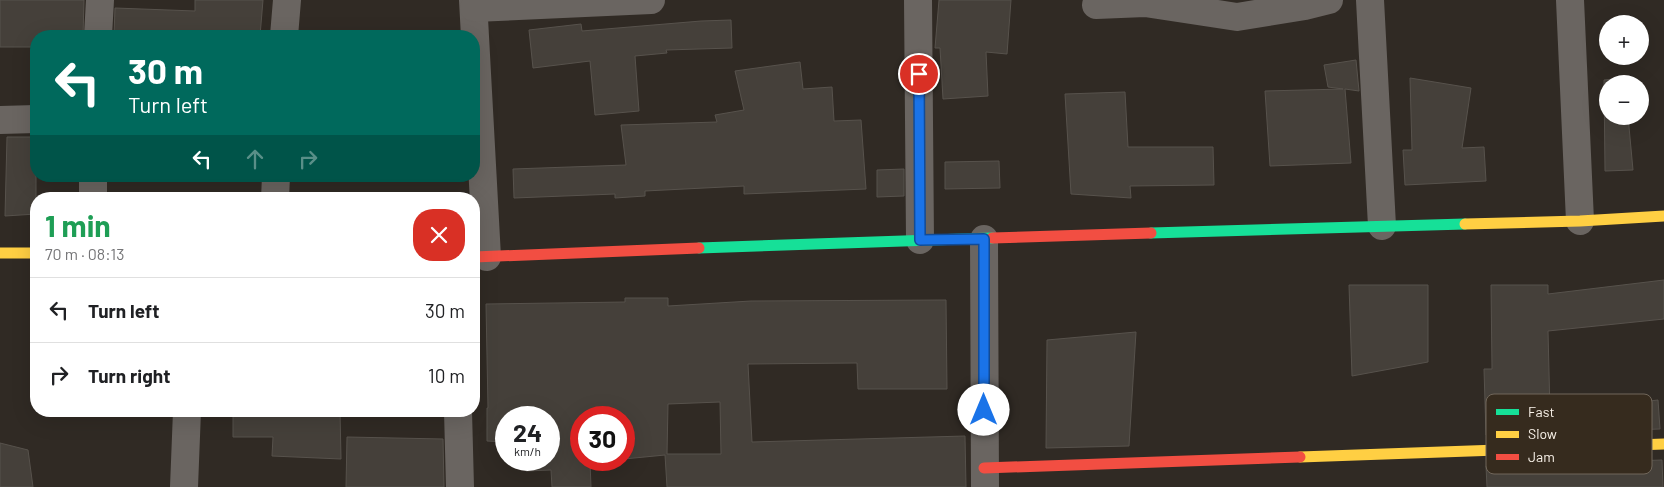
<!DOCTYPE html>
<html lang="en">
<head>
<meta charset="utf-8">
<style>
  body { margin:0; font-family:Barlow,sans-serif; background:#f6f6f6; color:#202124; height:100vh; display:flex; flex-direction:column; font-size:19px; white-space:nowrap }
  * { box-sizing:border-box; margin:0 }
  p { font-size:16px; color:#757577 }
  .icon { flex:none; width:28px; height:28px; fill:none; stroke:currentColor; stroke-width:2; stroke-linecap:round; stroke-linejoin:round }
  .map { position:relative; flex:1; overflow:hidden }
  .drawer { position:absolute; left:30px; top:192px; width:450px; height:225px; display:flex; flex-direction:column; background:#fff; border-radius:20px; box-shadow:0 5px 20px #0002 }
  .drawer>* { flex:none }
  .banner { position:absolute; left:30px; top:30px; width:450px; height:152px; border-radius:20px; box-shadow:0 5px 20px #0002; background:#00695c; color:#fff; overflow:hidden }
  .controls { position:absolute; left:1599px; top:15px; display:grid; gap:10px }
  .controls a { display:grid; place-items:center; width:50px; height:50px; border-radius:50%; background:#fff; box-shadow:0 5px 20px #0002; font-size:25px }
  .speed { position:absolute; left:495px; top:406px; display:flex; gap:10px; font-size:25px; font-weight:700; text-align:center }
  .speed>* { display:grid; place-content:center; width:65px; height:65px; border-radius:50%; background:#fff; box-shadow:0 5px 20px #0002; line-height:1 }
  .speed small { font-size:12px; font-weight:400 }
  .speed .limit { border:8px solid #d22; background:#fff; color:#111 }
  .pin { position:absolute; display:grid; place-items:center; width:42px; height:42px; color:#fff; margin:-21px; border:2px solid #fff; border-radius:50%; box-shadow:0 1px 5px #0007 }
  .me { position:absolute; width:55px; margin:-28px; rotate:0deg; stroke-linejoin:round; filter:drop-shadow(0 0 4px #0008) }
  .turn { display:flex; align-items:center; gap:18px; height:105px; padding:0 15px; font-size:22px }
  .turn .icon { width:65px; height:65px; stroke-width:2.5 }
  .turn b { display:block; font-size:35px; line-height:42px }
  .lanes { display:flex; align-items:center; height:48px; padding:0 15px; background:#0003; justify-content:center; gap:25px; direction:ltr }
  .lanes .off { opacity:.35 }
  .round { display:grid; place-items:center; flex:none; width:52px; height:52px; border-radius:20px; background:#f6f6f6 }
  .headline { display:flex; align-items:center; justify-content:space-between; height:85px; padding:0 15px }
  h1 { font-size:30px; font-weight:700; line-height:38px; color:#1e9e55 }
  ul { padding:0; list-style:none }
  li { display:flex; align-items:center; gap:15px; height:65px; padding:0 15px; border-top:1px solid #e0e0e0 }
  li div { flex:1 }
  li b { display:block; font-size:19px }
  li em { font-style:normal }
  .map>svg:first-child { display:block }
  .building { fill:#45403a; stroke:#57524c; fill-rule:evenodd }
  .lines { fill:none; stroke-linecap:round; stroke-linejoin:round }
  .street { stroke:#6a6561; stroke-width:28 }
  .fast { stroke:#16e098; stroke-width:11 }
  .slow { stroke:#ffcf43; stroke-width:11 }
  .jam { stroke:#f24e42; stroke-width:11 }
  .route-casing { stroke:#114b97; stroke-width:12 }
  .route { stroke:#1a73e8; stroke-width:9 }
  .key { fill:#362b1e; stroke:#71675b; stroke-width:1 }
  .key-label { font-size:14px; fill:#faf3ea }
</style>
</head>
<body>
<div class="map">
<svg width="1664" height="487" viewBox="0 0 1664 487">
  <rect width="100%" height="100%" fill="#302a24"/>
  <!-- building -->
  <g class="building">
    <polygon points="0,0 84,0 83,36 36,36 36,47 0,47"/>
    <polygon points="195,0 263,0 260,36 114,36 115,8 195,11"/>
    <polygon points="939,0 1011,0 1007,54 986,52 988,96 943,99 940,48 935,48"/>
    <polygon points="731,20 732,48 666,50 667,53 635,56 639,111 595,115 590,61 533,68 529,30 581,24 582,31 701,21"/>
    <polygon points="1356,60 1359,91 1345,89 1351,163 1270,166 1265,91 1343,89 1328,87 1324,65"/>
    <polygon points="800,62 803,89 832,87 834,121 861,120 866,189 744,194 744,186 645,191 645,196 615,198 615,194 514,198 513,169 626,165 621,125 717,122 715,115 744,110 735,71"/>
    <polygon points="1410,78 1471,88 1462,148 1484,147 1486,181 1405,185 1403,150 1412,150"/>
    <polygon points="1624,78 1624,84 1608,84 1608,116 1628,116 1633,170 1605,171 1604,80"/>
    <polygon points="1125,92 1128,147 1213,147 1214,185 1130,186 1131,198 1071,194 1065,94"/>
    <polygon points="7,137 36,137 36,214 5,216"/>
    <polygon points="999,161 1000,188 945,189 945,162"/>
    <polygon points="904,169 904,196 877,197 877,170"/>
    <polygon points="1664,280 1664,319 1548,331 1550,413 1658,400 1660,429 1486,435 1484,369 1492,369 1491,285 1548,285 1548,294"/>
    <polygon points="1349,285 1428,285 1428,362 1352,376"/>
    <path d="M625 298H668V306L751 301 946 300 947 389H858L857 363 748 364 752 442 965 436 966 487H667L665 455 624 459V418H581V460H613L590 462 591 487H552L551 470 526 471 525 461H512V460H549V418H506V442L487 441V408H488L486 304 625 302ZM720 402 721 454H667L668 404Z"/>
    <polygon points="1136,332 1129,446 1046,448 1047,340"/>
    <polygon points="233,411 340,411 341,459 272,456 273,437 233,437"/>
    <polygon points="347,437 443,439 444,487 346,487"/>
    <polygon points="0,443 28,450 33,487 0,487"/>
    <polygon points="1662,460 1663,487 1487,487 1486,466"/>
  </g>
  <g class="lines">
    <!-- street -->
    <g class="street">
      <polyline points="473,0 487,257"/>
      <polyline points="918,0 920,240"/>
      <polyline points="1370,0 1382,226"/>
      <polyline points="1570,0 1580,221"/>
      <polyline points="1096,5 1145,3 1237,17 1305,6 1329,0"/>
      <polyline points="474,8 651,0"/>
      <polyline points="98,36 100,0"/>
      <polyline points="284,36 287,0"/>
      <polyline points="0,120 36,119"/>
      <polyline points="93,199 93,176"/>
      <polyline points="275,199 276,176"/>
      <polyline points="984,239 985,487"/>
      <polyline points="458,411 460,487"/>
      <polyline points="184,487 187,411"/>
    </g>
    <!-- fast -->
    <g class="fast">
      <polyline points="1151,233 1465,224"/>
      <polyline points="699,248 992,238"/>
    </g>
    <!-- slow -->
    <g class="slow">
      <polyline points="1465,224 1580,221 1664,216"/>
      <polyline points="0,253 36,253"/>
      <polyline points="1300,457 1664,444"/>
    </g>
    <!-- jam -->
    <g class="jam">
      <polyline points="992,238 1151,233"/>
      <polyline points="474,257 699,248"/>
      <polyline points="984,468 1300,457"/>
    </g>
  </g>
  <g class="lines">
    <!-- route casing -->
    <g class="route-casing">
      <polyline id="route" points="919,74 920,240 984,239 984,410"/>
    </g>
    <!-- route -->
    <use href="#route" class="route"/>
  </g>
  <!-- legend -->
  <rect x="1486" y="394" width="166" height="80" rx="8" class="key"/>
  <rect x="1496" y="409" width="23" height="6" fill="#16e098"/>
  <rect x="1496" y="431" width="23" height="7" fill="#ffcf43"/>
  <rect x="1496" y="454" width="23" height="6" fill="#f24e42"/>
  <g class="key-label">
    <text x="1528" y="417">Fast</text>
    <text x="1528" y="439">Slow</text>
    <text x="1528" y="462">Jam</text>
  </g>
</svg>
<div class="controls">
<a>+</a>
<a>−</a>
</div>
<div class="speed"><div>24<small>km/h</small></div><div class="limit">30</div></div>
<div class="pin" style="left:919px;top:74px;background:#d93025"><svg class="icon" aria-label="arrive" viewBox="0 0 24 24"><path d="M6 21V4h12l-3 4 3 4H6"/></svg></div>
<svg class="me" style="left:984px;top:410px" viewBox="-20 -20 40 40"><circle r="19" fill="#fff"/><path d="M0-13L10 11 0 6-10 11z" fill="#1a73e8"/></svg>
<div class="banner">
<div class="turn"><svg class="icon" aria-label="left" viewBox="0 0 24 24"><path d="M17 20v-9H6M10 6l-5 5 5 5"/></svg><div><b>30 m</b>Turn left</div></div>
<div class="lanes"><svg class="icon" aria-label="left" viewBox="0 0 24 24"><path d="M17 20v-9H6M10 6l-5 5 5 5"/></svg><svg class="icon off" aria-label="ahead" viewBox="0 0 24 24"><path d="M12 20V5M6 11l6-6 6 6"/></svg><svg class="icon off" aria-label="right" viewBox="0 0 24 24"><path d="M7 20v-9h11M14 6l5 5-5 5"/></svg></div>
</div>
<section class="drawer">
<div class="headline"><div><h1>1 min</h1><p>70 m · 08:13</p></div><a class="round" style="background:#d93025;color:#fff"><svg class="icon" aria-label="close" viewBox="0 0 24 24"><path d="M6 6l12 12M18 6L6 18"/></svg></a></div>
<ul>
<li><svg class="icon" aria-label="left" viewBox="0 0 24 24"><path d="M17 20v-9H6M10 6l-5 5 5 5"/></svg><div><b>Turn left</b></div><em>30 m</em></li>
<li><svg class="icon" aria-label="right" viewBox="0 0 24 24"><path d="M7 20v-9h11M14 6l5 5-5 5"/></svg><div><b>Turn right</b></div><em>10 m</em></li>
</ul>
</section>
</div>
</body>
</html>
